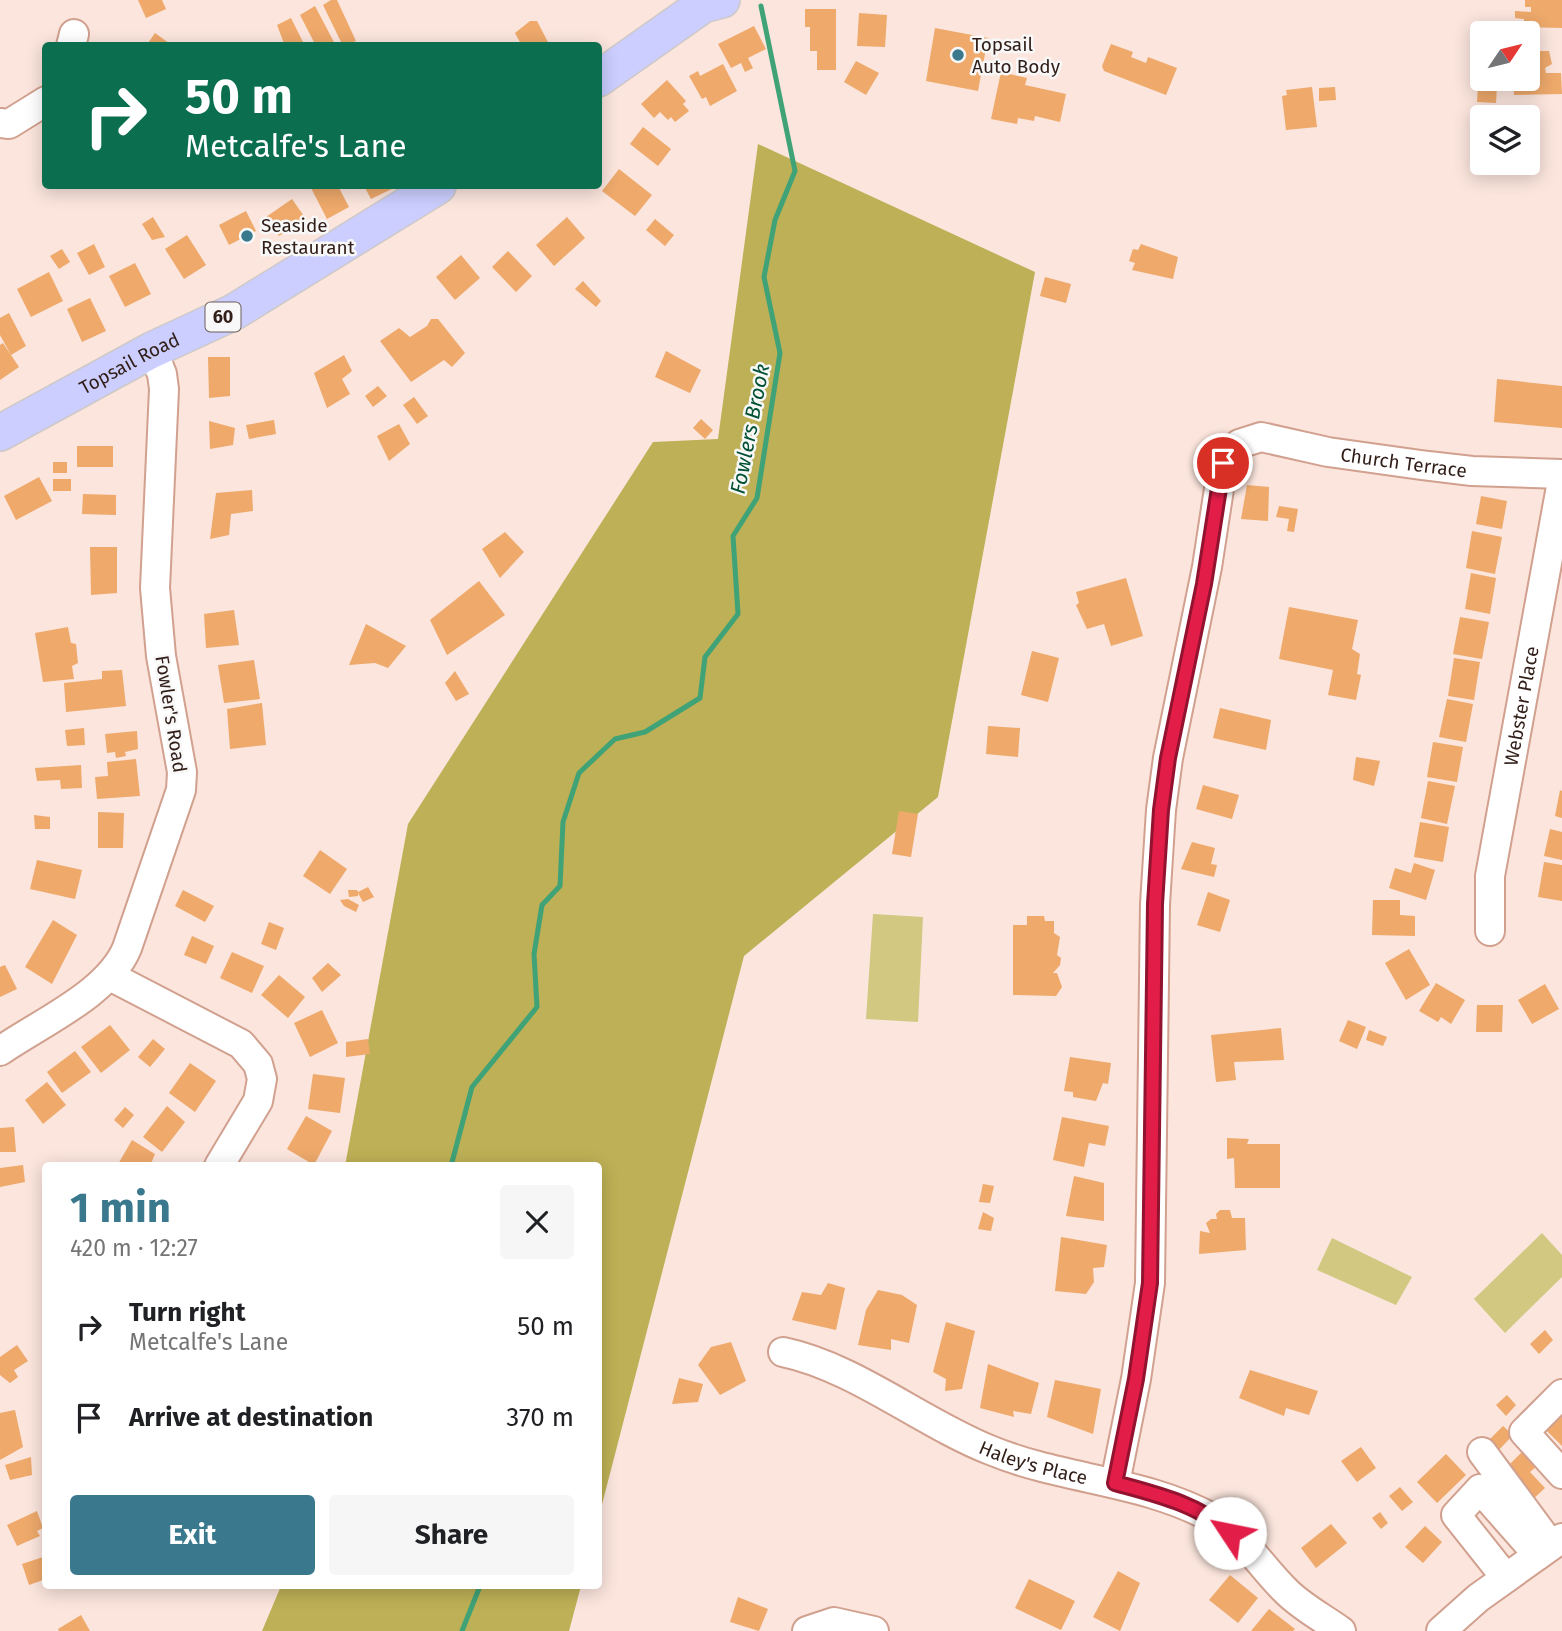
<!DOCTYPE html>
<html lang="en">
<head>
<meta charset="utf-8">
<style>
  body { margin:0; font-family:"Fira Sans",sans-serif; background:#f6f6f6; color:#202124; height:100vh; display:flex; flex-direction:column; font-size:26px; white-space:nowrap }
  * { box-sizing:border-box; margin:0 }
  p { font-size:23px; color:#757577 }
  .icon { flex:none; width:38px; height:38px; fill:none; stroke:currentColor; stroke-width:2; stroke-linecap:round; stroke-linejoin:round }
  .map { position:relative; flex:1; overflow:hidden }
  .panel { position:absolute; left:42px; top:1162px; width:560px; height:427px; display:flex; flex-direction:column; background:#fff; border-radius:7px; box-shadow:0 4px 18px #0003 }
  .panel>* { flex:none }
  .guide { position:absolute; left:42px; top:42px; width:560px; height:147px; border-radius:7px; box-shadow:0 4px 18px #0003; background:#0b6e4f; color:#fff; overflow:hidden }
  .needle { width:46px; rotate:55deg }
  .tools { position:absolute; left:1470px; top:21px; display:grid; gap:14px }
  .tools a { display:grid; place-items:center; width:70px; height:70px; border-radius:7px; background:#fff; box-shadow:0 4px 18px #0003; font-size:35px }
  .pin { position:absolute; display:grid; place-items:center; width:60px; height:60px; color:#fff; margin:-30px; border:4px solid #fff; border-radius:50%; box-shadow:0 2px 7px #0007 }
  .me { position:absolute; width:77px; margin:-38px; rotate:304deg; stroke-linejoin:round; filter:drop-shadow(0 0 5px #0008) }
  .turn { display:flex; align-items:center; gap:24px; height:147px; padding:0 28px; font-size:32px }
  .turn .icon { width:91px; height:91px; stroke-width:2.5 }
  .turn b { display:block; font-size:49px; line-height:60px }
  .round { display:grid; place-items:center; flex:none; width:74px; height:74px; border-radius:7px; background:#f6f6f6 }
  .headline { display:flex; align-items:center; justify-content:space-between; height:119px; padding:0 28px }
  h1 { font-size:42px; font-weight:700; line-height:52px; color:#3a798d }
  .button { display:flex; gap:14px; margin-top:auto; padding:14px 28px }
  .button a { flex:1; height:80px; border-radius:7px; background:#3a798d; color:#fff; font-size:28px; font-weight:700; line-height:80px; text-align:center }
  .button a+a { background:#f6f6f6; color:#202124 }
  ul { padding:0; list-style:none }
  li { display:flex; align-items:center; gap:21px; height:91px; padding:0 28px }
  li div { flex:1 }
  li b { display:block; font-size:26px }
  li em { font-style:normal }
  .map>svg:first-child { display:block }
  .green { fill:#d2c881 }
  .forest { fill:#bdb056 }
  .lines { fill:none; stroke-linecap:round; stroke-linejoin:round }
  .stream { stroke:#40a277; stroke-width:5 }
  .building { fill:#eea96b }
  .minor-casing { stroke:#d1a08e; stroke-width:32 }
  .major-casing { stroke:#cec9c8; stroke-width:38 }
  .minor { stroke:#fff; stroke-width:28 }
  .major { stroke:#cbcefe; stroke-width:35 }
  .route-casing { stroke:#92132f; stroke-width:18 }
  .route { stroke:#e11d48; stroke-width:12 }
  .poi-dot { fill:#3a798d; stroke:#f8f8f8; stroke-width:2.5 }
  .labels { text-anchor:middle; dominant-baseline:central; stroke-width:5; stroke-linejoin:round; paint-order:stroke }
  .shield { fill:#f8f8f8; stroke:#6d5f5b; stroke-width:2 }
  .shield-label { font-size:18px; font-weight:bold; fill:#311e18 }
  .poi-label { font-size:19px; fill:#311e18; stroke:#f8f8f8; text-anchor:start }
  .street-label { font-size:19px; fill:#311e18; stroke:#f8f8f8 }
  .water-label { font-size:21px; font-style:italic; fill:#005134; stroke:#f8f8f8 }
</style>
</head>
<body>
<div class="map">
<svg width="1562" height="1631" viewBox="0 0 1562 1631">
  <rect width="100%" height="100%" fill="#fbe5dd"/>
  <!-- green -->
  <g class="green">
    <polygon points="873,914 923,917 918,1022 866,1019"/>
    <polygon points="1542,1233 1562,1255 1562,1277 1505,1333 1474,1299"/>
    <polygon points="1332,1238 1412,1277 1396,1305 1317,1270"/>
  </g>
  <!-- forest -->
  <g class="forest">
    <polygon points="758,144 1035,272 938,797 744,956 599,1516 598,1166 345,1166 408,824 653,442 718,439"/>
    <polygon points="281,1586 581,1586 569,1631 262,1631"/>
  </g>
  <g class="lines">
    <!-- stream -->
    <g class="stream">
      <polyline points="451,1166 472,1087 537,1007 534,954 542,905 560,886 563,822 579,773 615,739 645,732 700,698 705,657 738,614 733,536 757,498 780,353 764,277 775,220 795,171 761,6"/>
      <polyline points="462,1631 480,1586"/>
    </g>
  </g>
  <!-- building -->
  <g class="building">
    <polygon points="138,0 162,0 166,9 146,18"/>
    <polygon points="331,0 337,0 356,41 343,46 323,5"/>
    <polygon points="1525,0 1562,0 1562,28 1524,27 1524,19 1515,18 1515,11 1531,12 1531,7 1525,7"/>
    <polygon points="315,6 336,46 316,46 300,15"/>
    <polygon points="805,9 836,9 836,70 817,70 817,51 810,51 810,27 805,27"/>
    <polygon points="859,13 887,15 885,47 857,46"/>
    <polygon points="291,18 305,46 285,46 277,25"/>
    <polygon points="530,21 537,21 550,46 522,46 515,33"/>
    <polygon points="754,26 766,49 748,58 753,68 745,72 741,63 731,68 718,44"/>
    <polygon points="935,28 988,38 978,91 926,81"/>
    <polygon points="155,33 173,46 146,46"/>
    <polygon points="1111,44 1133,52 1131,57 1146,63 1148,57 1177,68 1166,95 1104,71 1102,66"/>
    <polygon points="1528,51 1549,51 1552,64 1545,68 1546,73 1561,73 1562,94 1514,95 1513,79 1528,79"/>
    <polygon points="856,61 879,73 866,95 844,82"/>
    <polygon points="723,64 737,91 710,106 706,97 702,99 689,76 698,71 700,76"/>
    <polygon points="1001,72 1027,78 1025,85 1066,94 1060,122 1035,116 1034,121 1018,118 1017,124 991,119"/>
    <polygon points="667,80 686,101 683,104 689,111 675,122 671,117 668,120 660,112 654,118 641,104"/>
    <polygon points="1478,85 1497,86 1496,103 1477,102"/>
    <polygon points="1312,87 1317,127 1286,130 1282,96 1287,95 1286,90"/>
    <polygon points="1335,87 1336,100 1319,101 1319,88"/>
    <polygon points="643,127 671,149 658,166 630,144"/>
    <polygon points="619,169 652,195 635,216 602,191"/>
    <polygon points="317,186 338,186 349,207 327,219 311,188"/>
    <polygon points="364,186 398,186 371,199"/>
    <polygon points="292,199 306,219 279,236 266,217"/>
    <polygon points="246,211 256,231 229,245 219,225"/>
    <polygon points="153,217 165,237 152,240 142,224"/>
    <polygon points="567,217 585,238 554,266 536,245"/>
    <polygon points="655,219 674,235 665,246 646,230"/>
    <polygon points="187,235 206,265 184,279 165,249"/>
    <polygon points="94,244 105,267 89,275 77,253"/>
    <polygon points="1141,244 1178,257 1173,279 1132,270 1135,263 1129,261 1133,249 1138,250"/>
    <polygon points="62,249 70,262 59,269 50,256"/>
    <polygon points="508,251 532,276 516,292 492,267"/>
    <polygon points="461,255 480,278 455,300 436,277"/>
    <polygon points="135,263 151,294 125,307 109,276"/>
    <polygon points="49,272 63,301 31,317 17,289"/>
    <polygon points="1045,277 1071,284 1066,303 1040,296"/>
    <polygon points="583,281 601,301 596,307 575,289"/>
    <polygon points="90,298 106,331 82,342 67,309"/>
    <polygon points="9,313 26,346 11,355 19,367 0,380 0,345 3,343 11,355 0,335 0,318"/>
    <polygon points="431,319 438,319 465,353 452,367 444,360 411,382 380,341 399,328 410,337 427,326"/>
    <polygon points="666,351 701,370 690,393 655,377"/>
    <polygon points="344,355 352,371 342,379 350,394 327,408 314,373"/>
    <polygon points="208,357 230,357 230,396 209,398"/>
    <polygon points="1497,379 1562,386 1562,428 1494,422"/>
    <polygon points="378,386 387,396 373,407 365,396"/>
    <polygon points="414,397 428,416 417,424 403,405"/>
    <polygon points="701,419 713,430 705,439 693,428"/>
    <polygon points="274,420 276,434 249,439 246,425"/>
    <polygon points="209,421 235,428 233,445 210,449"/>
    <polygon points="399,424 410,444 389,461 377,436"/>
    <rect x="77" y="446" width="36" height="21"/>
    <rect x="53" y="462" width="14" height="11"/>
    <polygon points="39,477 52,501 16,520 4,496"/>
    <rect x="53" y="479" width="18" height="12"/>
    <polygon points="1247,485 1269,487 1268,521 1241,519"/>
    <polygon points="252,490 253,511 231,514 229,535 210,539 216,493"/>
    <polygon points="83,494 116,495 116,515 82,514"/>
    <polygon points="1481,496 1507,501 1502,529 1476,524"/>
    <polygon points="1279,506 1298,509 1294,532 1287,531 1289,519 1276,517"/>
    <polygon points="1472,531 1502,537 1495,574 1466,568"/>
    <polygon points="505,532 524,552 500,578 482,549"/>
    <polygon points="90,547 117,547 117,593 91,595"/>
    <polygon points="1471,573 1496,578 1490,614 1465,609"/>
    <polygon points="1126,578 1143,636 1111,646 1104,624 1087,629 1076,605 1079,603 1076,592"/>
    <polygon points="479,581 505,615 447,655 430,620"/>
    <polygon points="1289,607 1358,620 1352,649 1360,654 1357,674 1361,675 1356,700 1328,695 1333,670 1279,659"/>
    <polygon points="234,610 239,645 206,648 204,614"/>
    <polygon points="1460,617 1489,622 1482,659 1453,654"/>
    <polygon points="366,624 406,646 388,668 375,663 349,665"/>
    <polygon points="68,627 71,643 76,644 78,663 72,666 74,679 43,682 35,633"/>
    <polygon points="1032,651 1059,658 1048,702 1021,695"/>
    <polygon points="1454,658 1480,662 1474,700 1448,696"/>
    <polygon points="254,660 260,699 224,703 218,665"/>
    <polygon points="122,670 126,706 66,712 64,683 102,679 102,671"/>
    <polygon points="455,671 469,694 456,701 445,683"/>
    <polygon points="1447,699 1473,704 1466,742 1439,737"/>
    <polygon points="262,703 266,745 230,749 227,709"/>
    <polygon points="1220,708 1271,720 1266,750 1213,738"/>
    <polygon points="988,726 1020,728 1018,757 986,754"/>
    <polygon points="84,728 85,745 67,746 65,730"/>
    <polygon points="137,731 138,749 125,752 126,756 116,758 115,752 107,753 105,734"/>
    <polygon points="1433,742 1463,747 1457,782 1427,777"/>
    <polygon points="1356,757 1380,761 1374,786 1353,780"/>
    <polygon points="136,759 140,796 97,799 95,777 108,776 107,762"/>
    <polygon points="81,765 82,788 61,789 60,780 37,781 35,768"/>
    <polygon points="1428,781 1455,786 1447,824 1421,818"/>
    <polygon points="1203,785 1239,795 1232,819 1196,809"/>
    <polygon points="1560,790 1562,791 1562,818 1555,816"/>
    <polygon points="899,811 918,814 911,857 892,854"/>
    <polygon points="98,812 124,813 123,848 98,848"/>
    <polygon points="34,815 50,817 50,829 35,829"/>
    <polygon points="1420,822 1449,827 1443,862 1414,857"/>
    <polygon points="1550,829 1562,832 1562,860 1544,856"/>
    <polygon points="1192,842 1215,848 1211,864 1217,865 1214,877 1181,869"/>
    <polygon points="320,850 347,869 330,894 303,876"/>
    <polygon points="37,860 82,870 75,899 30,889"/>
    <polygon points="1544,862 1562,865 1562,901 1538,897"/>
    <polygon points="1414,863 1435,870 1426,900 1389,888 1395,868 1411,873"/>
    <polygon points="368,887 374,897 363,902 358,893 358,896 349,897 348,890 357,890 358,892"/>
    <polygon points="183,890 214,906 205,922 175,906"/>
    <polygon points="1208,892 1230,900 1220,932 1197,925"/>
    <polygon points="348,899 359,905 356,912 344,906 340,900"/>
    <polygon points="1373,900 1400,900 1400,915 1415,916 1415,936 1372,935"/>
    <polygon points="1027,916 1044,916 1045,921 1054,921 1054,933 1060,937 1057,955 1061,958 1060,965 1053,973 1057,973 1062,987 1056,996 1013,995 1013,925 1027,925"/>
    <polygon points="53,920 77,935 52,984 25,967"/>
    <polygon points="269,922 284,928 276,950 261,944"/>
    <polygon points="192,936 214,946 206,964 184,955"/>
    <polygon points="1409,949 1430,985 1406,1000 1385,963"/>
    <polygon points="232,952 264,966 252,993 220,978"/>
    <polygon points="328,963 341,975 322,992 312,978"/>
    <polygon points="5,965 17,989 0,997 0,967"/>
    <polygon points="279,975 305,997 288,1018 261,995"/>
    <polygon points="1436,983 1465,1000 1451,1024 1441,1017 1438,1022 1419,1011"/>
    <polygon points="1545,984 1559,1009 1532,1024 1518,1000"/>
    <polygon points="1477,1005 1503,1005 1502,1032 1476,1032"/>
    <polygon points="322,1010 338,1043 310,1057 294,1023"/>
    <polygon points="1348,1020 1366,1027 1357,1049 1339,1041"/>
    <polygon points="110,1025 130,1050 101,1073 81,1047"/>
    <polygon points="1281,1028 1284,1060 1234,1062 1236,1080 1216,1082 1211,1035"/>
    <polygon points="1369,1030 1387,1037 1383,1046 1366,1040"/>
    <polygon points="153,1039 165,1049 150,1067 138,1057"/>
    <polygon points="368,1039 370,1054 346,1057 346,1042"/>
    <polygon points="75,1051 91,1072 62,1093 47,1072"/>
    <polygon points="1070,1057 1111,1063 1108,1084 1103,1083 1096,1101 1073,1097 1073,1092 1064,1091"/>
    <polygon points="190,1063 216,1081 195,1112 169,1093"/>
    <polygon points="313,1074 345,1078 340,1113 308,1109"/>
    <polygon points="47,1082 66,1105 43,1124 25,1100"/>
    <polygon points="167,1106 185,1122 162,1152 143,1137"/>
    <polygon points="125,1107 134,1115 123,1128 114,1120"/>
    <polygon points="306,1116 332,1131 314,1165 287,1149"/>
    <polygon points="1062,1117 1109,1126 1105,1146 1089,1143 1084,1167 1053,1160"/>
    <polygon points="14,1127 16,1152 0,1152 0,1128"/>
    <polygon points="1227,1138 1249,1139 1247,1144 1280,1144 1280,1188 1235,1188 1234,1158 1227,1159"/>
    <polygon points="132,1140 155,1154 150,1166 117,1166"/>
    <polygon points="23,1165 25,1182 0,1187 0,1168"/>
    <polygon points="1074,1176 1104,1183 1104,1221 1066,1216"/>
    <polygon points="983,1184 994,1186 990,1203 979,1202"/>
    <polygon points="1220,1210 1230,1210 1232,1218 1245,1218 1246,1250 1199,1254 1200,1231 1210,1233 1206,1223 1211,1219 1217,1219 1216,1214"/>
    <polygon points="983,1212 994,1218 991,1231 978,1229"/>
    <polygon points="1061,1237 1107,1245 1104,1267 1093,1268 1094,1282 1086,1294 1055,1291"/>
    <polygon points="828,1283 845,1288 836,1330 792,1320 802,1292 821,1295"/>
    <polygon points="878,1290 902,1295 917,1305 909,1343 891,1339 891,1350 858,1345 866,1310"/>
    <polygon points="946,1322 975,1331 962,1389 945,1391 946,1379 933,1372"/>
    <polygon points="1545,1330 1553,1340 1539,1354 1530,1344"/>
    <polygon points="731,1342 746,1381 720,1395 698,1365 711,1347"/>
    <polygon points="17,1345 28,1361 14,1370 18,1377 10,1383 0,1375 0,1357"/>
    <polygon points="988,1364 1039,1383 1031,1414 1013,1411 1014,1417 980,1408"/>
    <polygon points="1250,1370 1318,1391 1309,1415 1286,1408 1284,1416 1239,1398"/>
    <polygon points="679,1378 703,1384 698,1402 672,1404"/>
    <polygon points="1055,1380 1101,1389 1093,1434 1047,1417"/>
    <polygon points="1507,1395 1516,1405 1506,1416 1496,1405"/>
    <polygon points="15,1410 23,1447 0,1460 0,1413"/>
    <polygon points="1562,1412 1562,1446 1545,1429"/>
    <polygon points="1503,1426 1513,1435 1497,1452 1487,1442"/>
    <polygon points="1361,1447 1376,1468 1357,1482 1341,1461"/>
    <polygon points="1523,1451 1537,1466 1530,1472 1545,1488 1530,1502 1504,1470"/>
    <polygon points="1446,1454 1466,1475 1437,1503 1417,1482"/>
    <polygon points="31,1457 32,1475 10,1480 5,1465"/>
    <polygon points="1400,1487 1413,1502 1402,1511 1389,1496"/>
    <polygon points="37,1511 43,1528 37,1531 40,1536 17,1546 7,1525"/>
    <polygon points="1380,1512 1388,1523 1381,1529 1372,1518"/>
    <polygon points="1331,1524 1347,1543 1316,1568 1301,1548"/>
    <polygon points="1425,1526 1442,1542 1423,1563 1405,1547"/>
    <polygon points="46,1556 46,1579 29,1585 22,1564"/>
    <polygon points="1118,1571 1140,1583 1120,1631 1093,1617"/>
    <polygon points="1230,1575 1258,1598 1238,1623 1209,1600"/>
    <polygon points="1029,1579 1075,1601 1061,1630 1015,1608"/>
    <polygon points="738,1597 768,1609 759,1631 730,1622"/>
    <polygon points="1269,1609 1295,1629 1293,1631 1251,1631"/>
    <polygon points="81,1615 90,1631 59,1631 58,1629"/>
  </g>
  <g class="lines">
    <!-- minor casing -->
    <g class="minor-casing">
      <g id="minor">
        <polyline points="71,46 74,34"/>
        <polyline points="0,123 9,124 46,101"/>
        <path id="s1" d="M1490 931V876L1562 481"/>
        <polyline points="110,976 241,1044 258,1064 262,1079 258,1101 219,1166"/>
        <path d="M0 1051C40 1023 108 994 127 948L181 790 182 772 161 656 155 588 164 389 162 374 152 350"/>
        <path id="s2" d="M783 1352C855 1367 922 1423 990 1450 1062 1480 1144 1480 1214 1519 1242 1534 1262 1568 1285 1590 1300 1606 1323 1618 1341 1631"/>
        <polyline points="1562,1394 1524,1432 1562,1474"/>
        <polyline points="1482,1452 1550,1544"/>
        <path id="s3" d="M1115 1483 1136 1379 1150 1283 1155 904 1161 810 1168 758 1207 567 1223 463 1239 444 1261 437 1328 452 1421 465 1472 471 1562 474"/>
        <polyline points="1506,1578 1456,1515 1480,1489 1538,1555"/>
        <polyline points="807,1631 834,1622 874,1631"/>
        <polyline points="1441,1631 1478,1598 1562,1538"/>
      </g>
    </g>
    <!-- major casing -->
    <g class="major-casing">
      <g id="major">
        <polyline points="598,79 703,5 722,0"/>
        <path id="s4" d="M0 433 152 350 234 312 438 186"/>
      </g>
    </g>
    <!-- minor -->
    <use href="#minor" class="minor"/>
    <!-- major -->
    <use href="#major" class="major"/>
  </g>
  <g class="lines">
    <!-- route casing -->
    <g class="route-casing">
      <path id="route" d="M1223 463 1204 584 1168 758 1161 810 1155 904 1150 1283 1136 1379 1115 1483C1155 1494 1199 1504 1230 1533"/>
    </g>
    <!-- route -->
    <use href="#route" class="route"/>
  </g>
  <!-- markers -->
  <g class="poi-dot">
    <circle cx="958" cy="55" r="7"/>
    <circle cx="247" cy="236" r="7"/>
  </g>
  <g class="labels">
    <!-- shield labels -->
    <rect class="shield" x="205.5" y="302.5" width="35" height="29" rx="5"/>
    <g class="shield-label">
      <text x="223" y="317">60</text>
    </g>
    <!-- poi labels -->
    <g class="poi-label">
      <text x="972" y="44">Topsail<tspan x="972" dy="22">Auto Body</tspan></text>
      <text x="261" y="225">Seaside<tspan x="261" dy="22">Restaurant</tspan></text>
    </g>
    <!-- street labels -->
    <g class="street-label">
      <text stroke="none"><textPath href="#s4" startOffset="147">Topsail Road</textPath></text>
      <text stroke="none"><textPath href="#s3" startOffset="1222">Church Terrace</textPath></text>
      <text stroke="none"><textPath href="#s1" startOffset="228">Webster Place</textPath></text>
      <text transform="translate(171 714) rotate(81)">Fowler's Road</text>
      <text stroke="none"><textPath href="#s2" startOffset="275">Haley's Place</textPath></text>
    </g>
    <!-- water labels -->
    <g class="water-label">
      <text transform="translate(750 429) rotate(-79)">Fowlers Brook</text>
    </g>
  </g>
</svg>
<div class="tools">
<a><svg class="needle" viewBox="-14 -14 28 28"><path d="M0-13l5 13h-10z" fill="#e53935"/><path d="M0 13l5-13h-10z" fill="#757577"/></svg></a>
<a><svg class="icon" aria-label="layers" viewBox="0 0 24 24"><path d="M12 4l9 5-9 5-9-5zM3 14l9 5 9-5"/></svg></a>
</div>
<div class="pin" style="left:1223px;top:463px;background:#d93025"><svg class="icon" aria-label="arrive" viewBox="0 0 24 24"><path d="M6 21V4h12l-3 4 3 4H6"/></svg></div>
<svg class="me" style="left:1230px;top:1533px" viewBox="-20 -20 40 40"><circle r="19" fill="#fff"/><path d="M0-13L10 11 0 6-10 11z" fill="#e11d48"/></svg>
<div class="guide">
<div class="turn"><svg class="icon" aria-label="right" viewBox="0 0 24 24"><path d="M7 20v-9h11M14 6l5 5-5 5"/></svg><div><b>50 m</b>Metcalfe's Lane</div></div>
</div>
<section class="panel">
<div class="headline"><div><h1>1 min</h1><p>420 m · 12:27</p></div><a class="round"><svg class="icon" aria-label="close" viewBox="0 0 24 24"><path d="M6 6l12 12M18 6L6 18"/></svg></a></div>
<ul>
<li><svg class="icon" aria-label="right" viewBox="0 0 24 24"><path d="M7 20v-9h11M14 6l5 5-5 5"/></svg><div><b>Turn right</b><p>Metcalfe's Lane</p></div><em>50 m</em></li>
<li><svg class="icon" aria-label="arrive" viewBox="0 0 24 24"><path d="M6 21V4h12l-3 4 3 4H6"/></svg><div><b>Arrive at destination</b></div><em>370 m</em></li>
</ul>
<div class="button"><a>Exit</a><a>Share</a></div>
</section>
</div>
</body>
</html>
